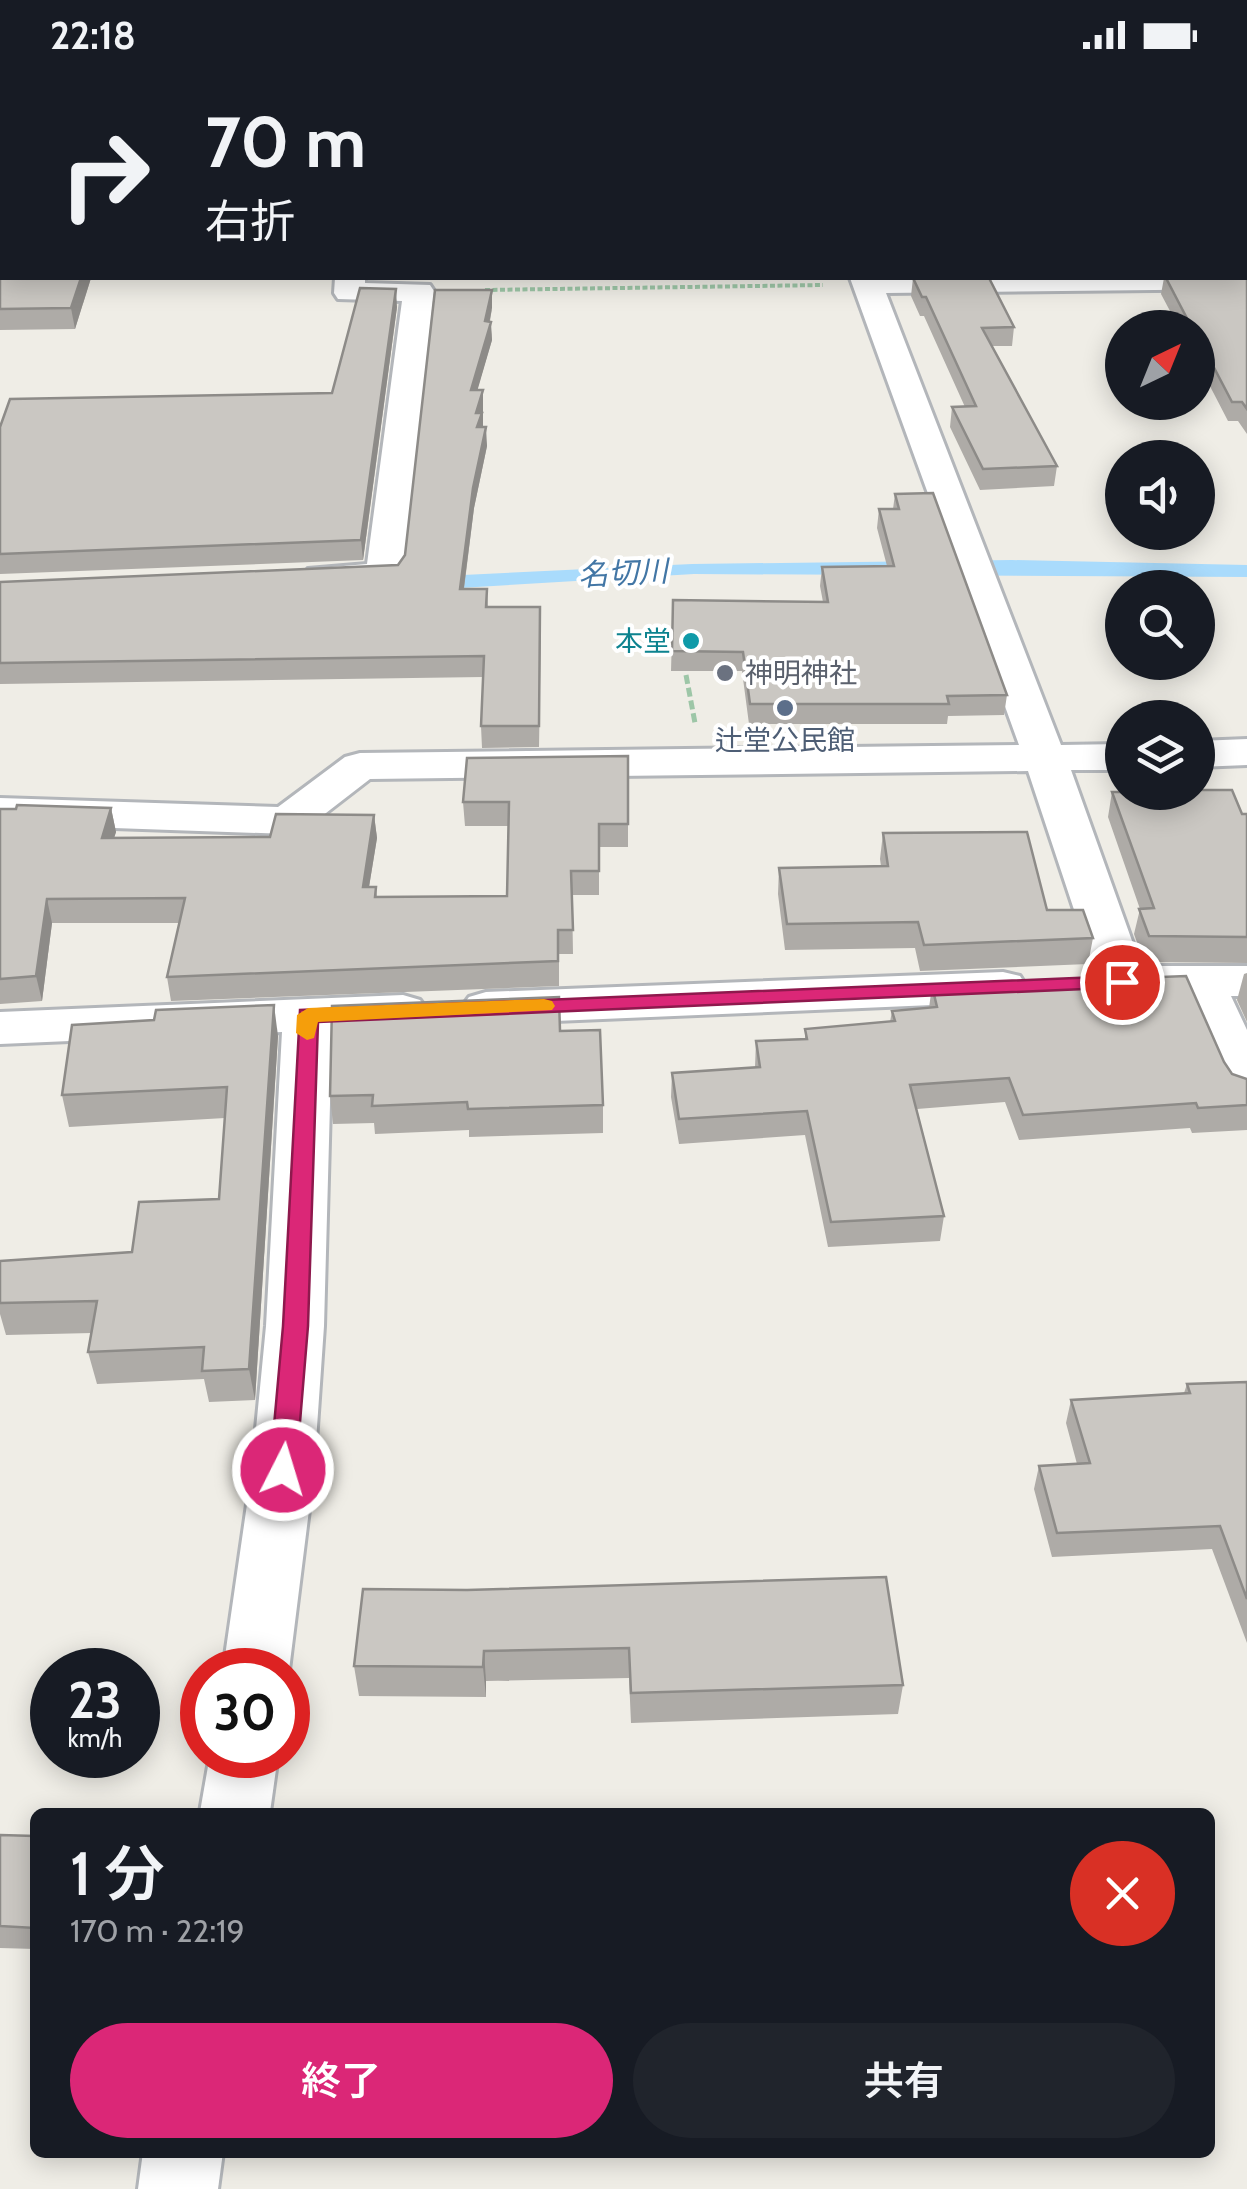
<!DOCTYPE html>
<html lang="ja">
<head>
<meta charset="utf-8">
<style>
  body { margin:0; font-family:Cabin,"Noto Sans JP",sans-serif; background:#20242c; color:#f1f3f6; height:100vh; display:flex; flex-direction:column; font-size:38px; white-space:nowrap }
  * { box-sizing:border-box; margin:0 }
  p { font-size:32px; color:#9ea1a6 }
  .icon { flex:none; width:55px; height:55px; fill:none; stroke:currentColor; stroke-width:2; stroke-linecap:round; stroke-linejoin:round }
  .map { position:relative; flex:1; overflow:hidden }
  .drawer { position:absolute; left:30px; top:1738px; width:1185px; height:350px; display:flex; flex-direction:column; background:#171b24; border-radius:15px; box-shadow:0 5px 25px #0003 }
  .drawer>* { flex:none }
  .top-card { position:absolute; left:0px; top:0px; width:1248px; height:210px; box-shadow:0 5px 25px #0003; background:#171b24; color:#f1f3f6; overflow:hidden }
  .needle { width:65px; rotate:43deg }
  .controls { position:absolute; left:1105px; top:240px; display:grid; gap:20px }
  .controls a { display:grid; place-items:center; width:110px; height:110px; border-radius:50%; background:#171b24; box-shadow:0 5px 25px #0003; font-size:50px }
  .speed { position:absolute; left:30px; top:1578px; display:flex; gap:20px; font-size:50px; font-weight:700; text-align:center }
  .speed>* { display:grid; place-content:center; width:130px; height:130px; border-radius:50%; background:#171b24; box-shadow:0 5px 25px #0003; line-height:1 }
  .speed small { font-size:25px; font-weight:400 }
  .speed .limit { border:15px solid #d22; background:#fff; color:#111 }
  .pin { position:absolute; display:grid; place-items:center; width:85px; height:85px; color:#fff; margin:-42px; border:5px solid #fff; border-radius:50%; box-shadow:0 2px 10px #0007 }
  .me { position:absolute; width:110px; margin:-55px; rotate:5deg; stroke-linejoin:round; filter:drop-shadow(0 0 8px #0008) }
  .turn { display:flex; align-items:center; gap:35px; height:210px; padding:0 40px; font-size:45px }
  .turn .icon { width:130px; height:130px; stroke-width:2.5 }
  .turn b { display:block; font-size:70px; line-height:85px }
  .round { display:grid; place-items:center; flex:none; width:105px; height:105px; border-radius:52px; background:#20242c }
  .head { display:flex; align-items:center; justify-content:space-between; height:170px; padding:0 40px }
  h1 { font-size:60px; font-weight:600; line-height:75px }
  .cta { display:flex; gap:20px; margin-top:auto; padding:20px 40px }
  .cta a { flex:1; height:115px; border-radius:60px; background:#db2777; color:#fff; font-size:40px; font-weight:600; line-height:115px; text-align:center }
  .cta a+a { background:#20242c; color:#f1f3f6 }
  .status { display:flex; justify-content:space-between; align-items:center; height:70px; padding:0 50px; background:#171b24; direction:ltr }
  .status svg { height:28px; fill:currentColor }
  .map>svg:first-child { display:block }
  .water { fill:#a9dbfc }
  .lines { fill:none; stroke-linecap:round; stroke-linejoin:round }
  .street-casing { stroke:#b3b6ba; stroke-width:6 }
  .secondary-casing { stroke:#b4b8bc; stroke-width:5 }
  .path-far1 { stroke:#9dc6a7; stroke-width:4; stroke-dasharray:5 2.5; stroke-linecap:butt }
  .path { stroke:#9dc6a7; stroke-width:5; stroke-dasharray:9 4; stroke-linecap:butt }
  .street { fill:#fff; fill-rule:evenodd }
  .secondary { fill:#fff; fill-rule:evenodd }
  .wall { fill:#aeaba7 }
  .shaded-wall { fill:#8d8b88 }
  .building { fill:#cac7c2; stroke:#8d8b88; stroke-width:2.5 }
  .route { fill:#db2777; stroke:#8e194d; stroke-width:2.5 }
  .slow { fill:#f59e0b }
  .culture-dot { fill:#0f9aa8; stroke:#fff; stroke-width:4 }
  .worship-dot { fill:#6b7280; stroke:#fff; stroke-width:4 }
  .service-dot { fill:#5c6f8a; stroke:#fff; stroke-width:4 }
  .labels { text-anchor:middle; dominant-baseline:central; stroke-width:8; stroke-linejoin:round; paint-order:stroke }
  .far-culture-label { font-size:28px; fill:#0d838f; stroke:#fff; text-anchor:end }
  .far-worship-label { font-size:28px; fill:#5b616d; stroke:#fff; text-anchor:start }
  .far-service-label { font-size:28px; fill:#4e5e75; stroke:#fff }
  .far-water-label { font-size:30px; font-style:italic; fill:#4276a5; stroke:#fff }
</style>
</head>
<body>
<div class="status"><b>22:18</b><svg viewBox="0 0 49 12"><path d="M0 12V9h3v3zM5 12V6h3v6zM10 12V3h3v9zM15 12V0h3v12zM26 1h20v11H26zM47 4h2v5h-2z"/></svg></div>
<div class="map">
<svg width="1247" height="2119" viewBox="0 0 1247 2119">
  <rect width="100%" height="100%" fill="#efede6"/>
  <!-- water -->
  <polygon class="water" points="1012,490 1247,495 1247,507 694,504 409,521 0,527 692,494"/>
  <g class="lines">
    <!-- street casing -->
    <g class="street-casing">
      <g id="street">
        <rect x="321" y="0" width="24" height="2"/>
        <polygon points="1245,201 1247,219 886,223 1061,675 1122,674 1122,700 1071,700 1141,896 1247,896 1247,926 1231,926 1247,960 1247,1032 1229,1027 1221,1015 1183,927 1116,927 1099,923 1092,912 1096,906 1028,701 370,709 304,760 288,764 0,754 0,728 278,737 345,687 360,683 1019,675 850,208 1245,208"/>
        <path d="M335 208H365V213L430 215 434 221 403 505 397 513C371 520 334 522 308 515L302 507 308 499 367 494 402 231 338 229 334 223Z"/>
        <polygon points="1247,669 1247,695 1198,697 1198,671"/>
        <polygon points="1003,902 1020,906 1027,917 1020,928 1003,932 486,954 469,949 461,938 469,927 486,922"/>
        <polygon points="403,925 420,930 428,941 420,952 403,957 332,960 324,1256 314,1400 289,1600 288,1604 288,1600 223,1600 252,1400 266,1256 282,962 0,974 0,942"/>
        <polygon points="210,1685 278,1685 270,1742 200,1742"/>
        <polygon points="143,2082 223,2082 218,2119 138,2119"/>
      </g>
    </g>
    <!-- secondary casing -->
    <g class="secondary-casing">
      <g id="secondary">
        <rect x="1245" y="18" width="2" height="16"/>
        <rect x="0" y="35" width="2" height="16"/>
      </g>
    </g>
    <!-- path-far1 -->
    <polyline class="path-far1" points="485,220 823,215"/>
    <!-- path -->
    <polyline class="path" points="686,605 695,653"/>
    <!-- street -->
    <use href="#street" class="street"/>
    <!-- secondary -->
    <use href="#secondary" class="secondary"/>
  </g>
  <!-- wall -->
  <g class="wall">
    <polygon points="3,0 245,0 244,2 4,2"/>
    <polygon points="1245,52 1247,52 1247,94 1245,92"/>
    <polygon points="0,82 91,208 75,259 0,260"/>
    <polygon points="1247,205 1247,364 1238,351 1228,351 1198,293 1198,258 1179,258 1161,224 1164,208 1245,208"/>
    <polygon points="913,208 1014,257 1012,276 992,276 1057,396 1054,416 980,420 950,357 952,337 965,337 924,246 920,246 911,226"/>
    <polygon points="397,237 363,490 0,504 0,357 332,323"/>
    <polygon points="492,238 490,251 492,270 477,320 483,320 483,357 487,376 474,438 464,519 487,519 488,537 541,557 539,677 482,678 481,656 483,607 0,614 0,512 398,495 405,485"/>
    <polygon points="895,424 1007,625 1004,645 948,646 947,654 749,654 742,601 671,601 673,530 823,532 820,516 822,497 887,496 877,458 879,439 893,439"/>
    <polygon points="628,686 628,777 599,777 599,825 572,825 573,884 559,884 559,916 171,931 167,907 179,853 52,853 42,931 0,934 0,739 111,738 116,762 114,768 270,767 374,745 377,768 369,817 376,817 377,827 507,826 508,756 465,756 463,732"/>
    <polygon points="1112,722 1247,744 1247,893 1144,892 1134,864 1140,839 1108,747"/>
    <polygon points="883,763 1047,840 1093,868 1088,894 920,901 915,878 785,880 778,824 779,798 881,796 880,789"/>
    <polygon points="1247,903 1247,952 1237,930 1244,904"/>
    <polygon points="932,916 1224,992 1232,1004 1247,1009 1247,1060 1192,1063 1190,1058 1019,1070 1005,1032 917,1039 944,1146 940,1171 828,1177 805,1065 679,1074 671,1027 672,1003 755,997 756,971 805,969 805,959 890,952 892,941 929,938"/>
    <polygon points="560,961 603,1035 603,1063 469,1067 469,1060 375,1064 374,1053 333,1054 330,1026"/>
    <polygon points="278,966 255,1330 209,1332 204,1309 97,1314 88,1282 92,1263 6,1265 0,1244 0,1191 132,1182 219,1129 225,1048 69,1057 62,1025"/>
    <polygon points="1247,1312 1247,1573 1212,1479 1052,1487 1034,1419 1039,1396 1077,1394 1066,1353 1071,1330 1184,1323 1187,1314"/>
    <polygon points="363,1519 903,1615 898,1644 631,1653 629,1608 486,1611 486,1627 359,1626 354,1596"/>
    <polygon points="0,1765 35,1766 35,1879 0,1878"/>
  </g>
  <!-- shaded-wall -->
  <g class="shaded-wall">
    <polygon points="81,208 91,208 75,259 71,238"/>
    <polygon points="396,219 397,237 363,490 361,470"/>
    <polygon points="492,220 492,238 486,270 485,251"/>
    <polygon points="491,252 492,270 472,339 471,320"/>
    <polygon points="483,320 483,363 478,376 476,343"/>
    <polygon points="486,357 487,376 474,438 461,540 460,519 473,418"/>
    <polygon points="111,738 116,762 106,792 102,768"/>
    <polygon points="374,745 377,768 365,841 363,817"/>
    <polygon points="47,829 52,853 42,931 36,906"/>
    <polygon points="274,935 278,966 255,1330 249,1299"/>
    <polygon points="484,1581 486,1611 486,1627 483,1597"/>
  </g>
  <!-- building -->
  <g class="building">
    <polygon points="50,0 236,0 234,2 59,2"/>
    <polygon points="610,0 1142,0 1144,2 611,2"/>
    <polygon points="1245,52 1247,52 1247,75 1245,73"/>
    <polygon points="0,82 2,82 2,208 81,208 71,238 0,239"/>
    <polygon points="1245,205 1247,205 1247,339 1242,332 1232,332 1198,267 1198,258 1192,258 1166,208 1245,208"/>
    <polygon points="913,208 989,208 1014,257 982,258 1057,396 983,399 952,337 976,336 926,227 922,227"/>
    <polygon points="360,218 396,219 361,470 0,484 0,357 10,329 332,323"/>
    <polygon points="435,220 492,220 485,251 491,252 471,320 483,320 476,343 482,343 477,357 486,357 473,418 460,519 487,519 486,537 540,537 539,656 481,656 484,586 0,593 0,512 398,495 405,485"/>
    <polygon points="933,423 1007,625 947,626 949,634 750,634 743,582 672,581 673,530 828,532 822,497 894,496 879,439 899,439 895,424"/>
    <polygon points="628,686 628,754 599,754 599,801 571,801 573,860 558,860 558,891 167,907 185,828 47,829 36,906 0,909 0,739 16,739 17,735 111,738 102,768 270,767 276,744 374,745 363,817 376,817 375,827 507,826 509,732 463,732 467,688"/>
    <polygon points="1198,720 1232,720 1242,744 1247,744 1247,867 1149,866 1139,839 1154,838 1112,722 1198,722"/>
    <polygon points="1027,762 1047,840 1083,840 1093,868 924,875 918,852 787,854 779,798 888,796 883,763"/>
    <polygon points="1186,906 1224,992 1232,1004 1247,1009 1247,1035 1198,1038 1196,1033 1023,1045 1009,1008 910,1015 944,1146 831,1152 807,1041 679,1049 672,1003 760,997 756,971 807,969 805,959 895,951 892,941 937,937 932,916"/>
    <polygon points="559,927 560,961 600,960 603,1035 468,1039 467,1032 372,1036 373,1025 330,1026 332,936"/>
    <polygon points="274,935 249,1299 202,1301 204,1277 88,1282 97,1231 0,1233 0,1191 132,1182 139,1132 219,1129 227,1017 62,1025 72,955 154,950 156,940"/>
    <polygon points="1247,1312 1247,1529 1220,1456 1057,1463 1039,1396 1090,1393 1071,1330 1190,1323 1187,1314"/>
    <polygon points="886,1507 903,1615 631,1623 629,1578 484,1581 483,1597 354,1596 363,1519 467,1520"/>
    <polygon points="0,1765 35,1766 35,1858 0,1856"/>
  </g>
  <!-- route -->
  <polygon class="route" points="1122,906 1130,908 1133,912 1130,917 318,952 308,1256 296,1400 292,1407 283,1410 274,1407 270,1400 283,1256 300,940"/>
  <!-- slow -->
  <polygon class="slow" points="544,929 552,931 555,936 552,940 318,952 314,968 307,970 296,963 297,945 308,938"/>
  <!-- markers -->
  <circle class="culture-dot" cx="691" cy="571" r="10"/>
  <circle class="worship-dot" cx="725" cy="603" r="10"/>
  <circle class="service-dot" cx="785" cy="638" r="10"/>
  <g class="labels">
    <!-- far-culture labels -->
    <g class="far-culture-label">
      <text x="671" y="571">本堂</text>
    </g>
    <!-- far-worship labels -->
    <g class="far-worship-label">
      <text x="745" y="603">神明神社</text>
    </g>
    <!-- far-service labels -->
    <g class="far-service-label">
      <text x="785" y="670">辻堂公民館</text>
    </g>
    <!-- far-water labels -->
    <g class="far-water-label">
      <text transform="translate(623 503) rotate(-3)">名切川</text>
    </g>
  </g>
</svg>
<div class="controls">
<a><svg class="needle" viewBox="-14 -14 28 28"><path d="M0-13l5 13h-10z" fill="#e53935"/><path d="M0 13l5-13h-10z" fill="#9ea1a6"/></svg></a>
<a><svg class="icon" aria-label="sound" viewBox="0 0 24 24"><path d="M4 9h4l5-4v14l-5-4H4zM17 9q2 3 0 6"/></svg></a>
<a><svg class="icon" aria-label="search" viewBox="0 0 24 24"><circle cx="10" cy="10" r="6"/><path d="M15 15l6 6"/></svg></a>
<a><svg class="icon" aria-label="layers" viewBox="0 0 24 24"><path d="M12 4l9 5-9 5-9-5zM3 14l9 5 9-5"/></svg></a>
</div>
<div class="speed"><div>23<small>km/h</small></div><div class="limit">30</div></div>
<div class="pin" style="left:1122px;top:912px;background:#d93025"><svg class="icon" aria-label="arrive" viewBox="0 0 24 24"><path d="M6 21V4h12l-3 4 3 4H6"/></svg></div>
<svg class="me" style="left:283px;top:1400px" viewBox="-20 -20 40 40"><circle r="17" fill="#db2777" stroke="#fff" stroke-width="3"/><path d="M0-11L8 9 0 5-8 9z" fill="#fff"/></svg>
<div class="top-card">
<div class="turn"><svg class="icon" aria-label="right" viewBox="0 0 24 24"><path d="M7 20v-9h11M14 6l5 5-5 5"/></svg><div><b>70 m</b>右折</div></div>
</div>
<section class="drawer">
<div class="head"><div><h1>1 分</h1><p>170 m · 22:19</p></div><a class="round" style="background:#d93025;color:#fff"><svg class="icon" aria-label="close" viewBox="0 0 24 24"><path d="M6 6l12 12M18 6L6 18"/></svg></a></div>
<div class="cta"><a>終了</a><a>共有</a></div>
</section>
</div>
</body>
</html>
